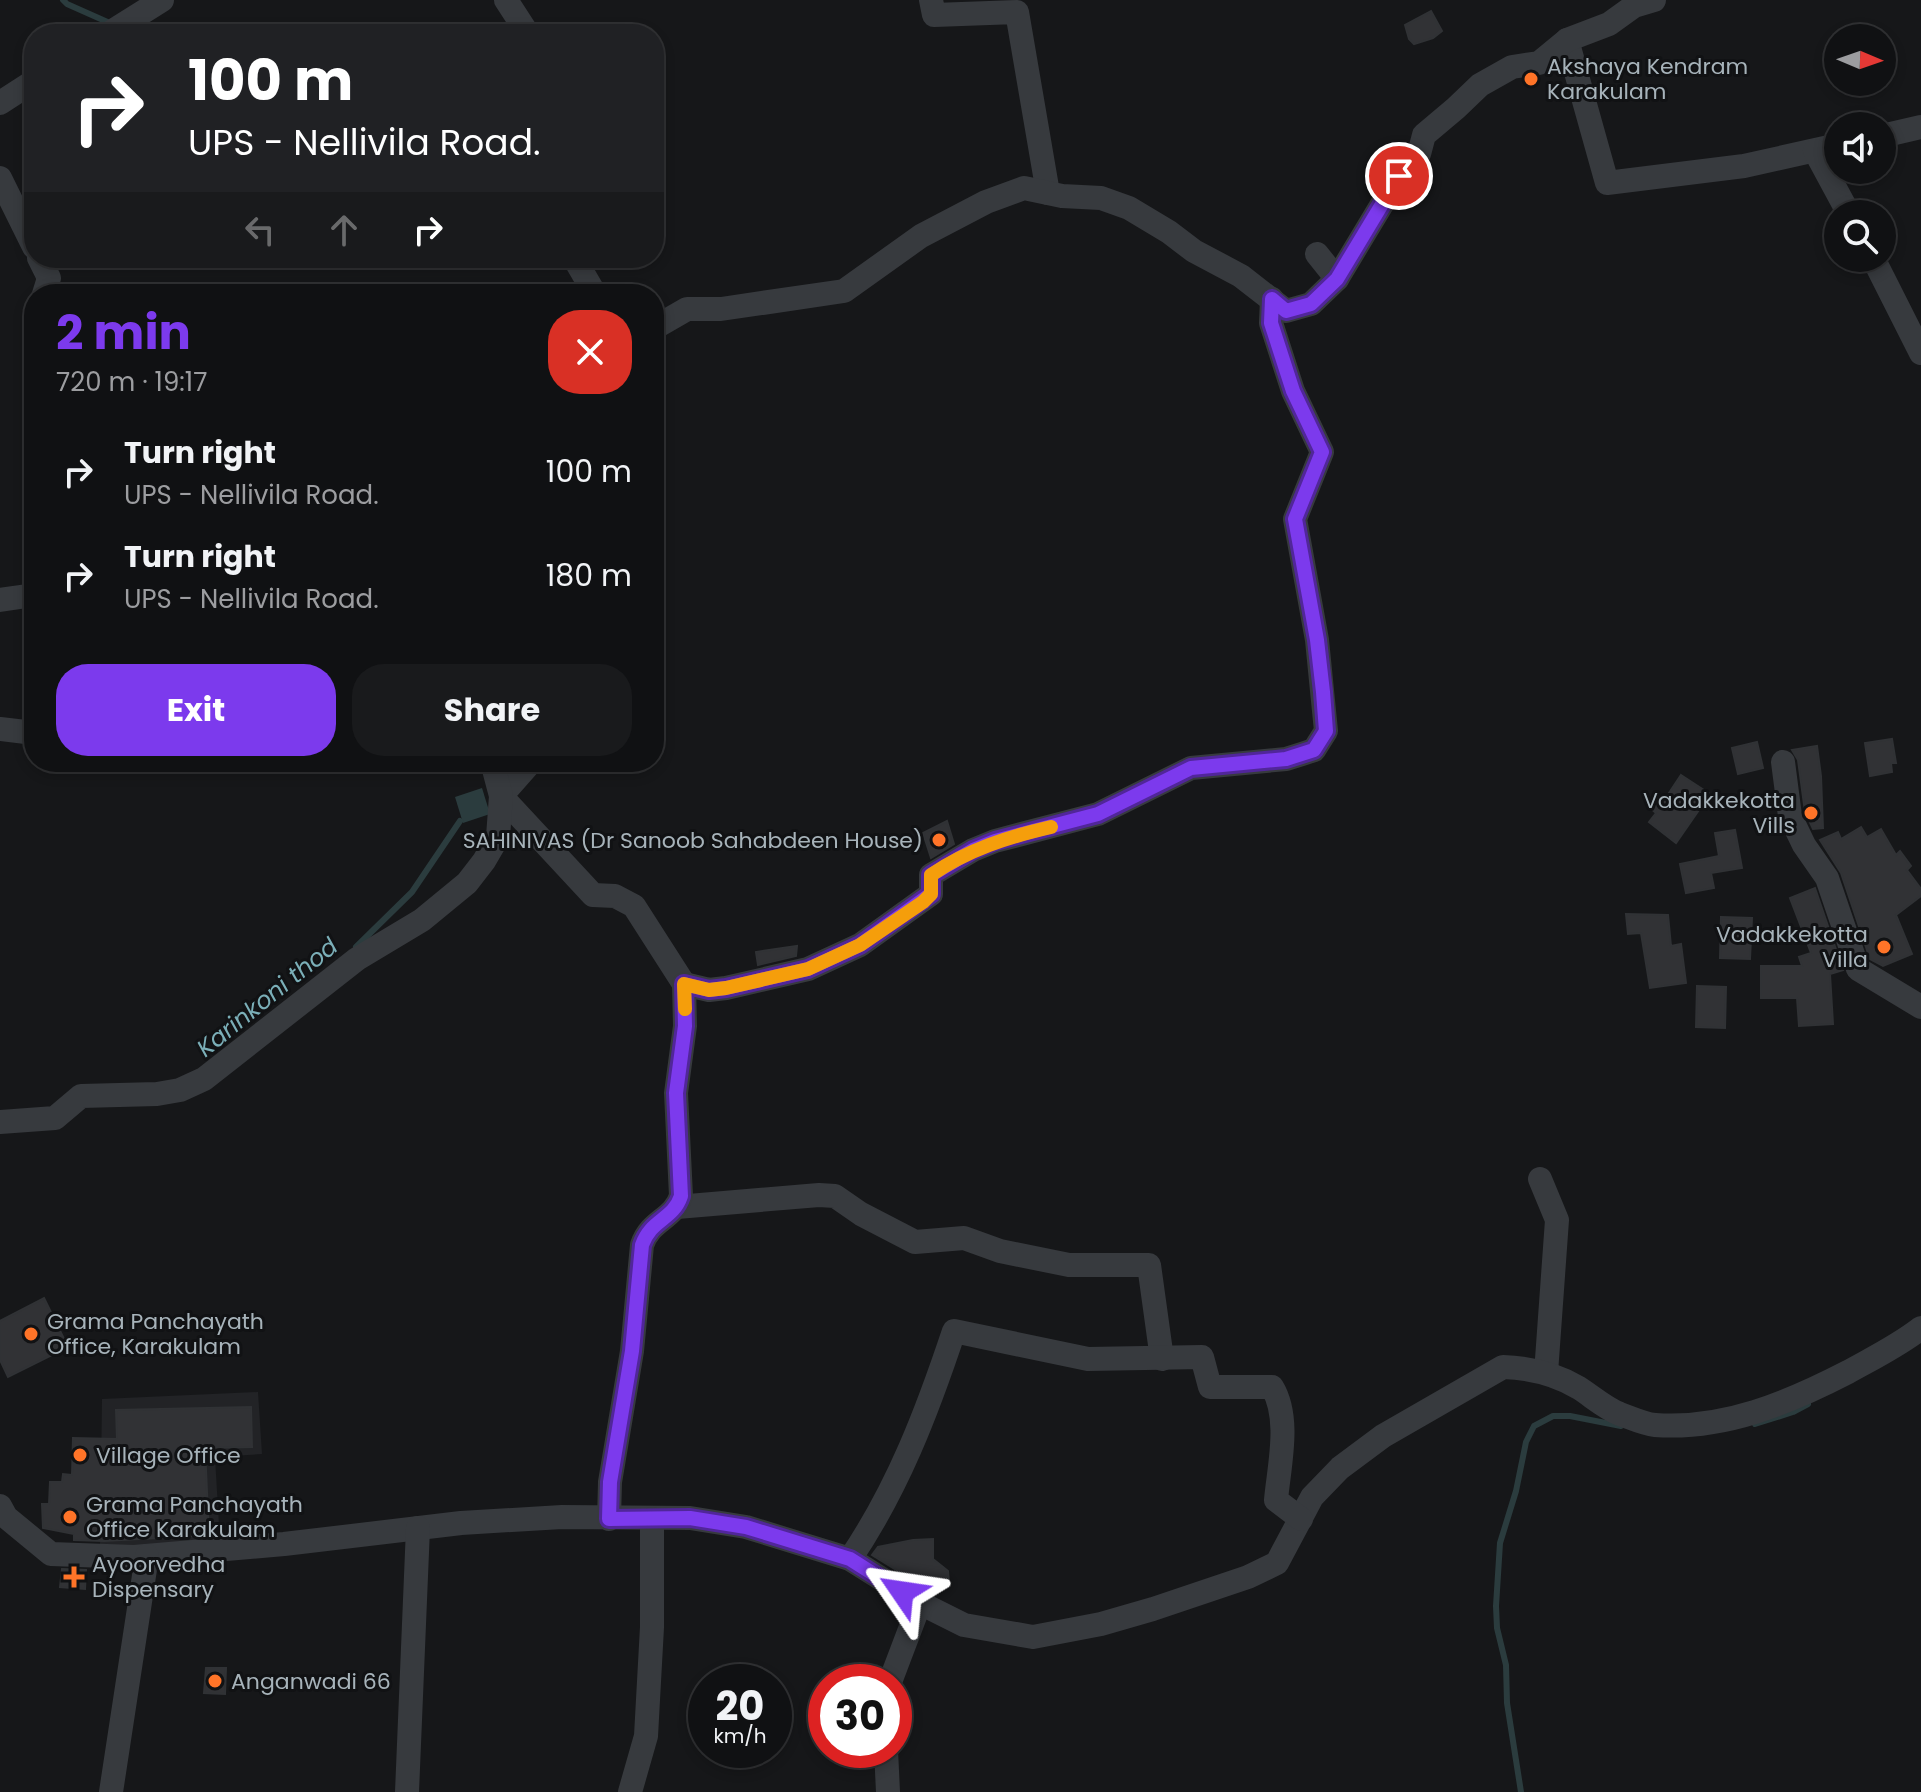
<!DOCTYPE html>
<html lang="en">
<head>
<meta charset="utf-8">
<style>
  body { margin:0; font-family:Poppins,sans-serif; background:#191a1c; color:#f1f3f6; height:100vh; display:flex; flex-direction:column; font-size:30px; white-space:nowrap }
  * { box-sizing:border-box; margin:0 }
  p { font-size:26px; color:#9c9da0 }
  .icon { flex:none; width:44px; height:44px; fill:none; stroke:currentColor; stroke-width:2; stroke-linecap:round; stroke-linejoin:round }
  .map { position:relative; flex:1; overflow:hidden }
  .side { position:absolute; left:24px; top:284px; width:640px; height:488px; display:flex; flex-direction:column; background:#101113; border-radius:32px; box-shadow:0 4px 12px #0003,0 0 0 2px #303133 }
  .side>* { flex:none }
  .hud { position:absolute; left:24px; top:24px; width:640px; height:244px; border-radius:32px; box-shadow:0 4px 12px #0003,0 0 0 2px #303133; background:#202124; color:#fff; overflow:hidden }
  .needle { width:52px; rotate:92deg }
  .tools { position:absolute; left:1824px; top:24px; display:grid; gap:16px }
  .tools a { display:grid; place-items:center; width:72px; height:72px; border-radius:50%; background:#101113; box-shadow:0 4px 12px #0003,0 0 0 2px #303133; font-size:40px }
  .speed { position:absolute; left:688px; top:1664px; display:flex; gap:16px; font-size:40px; font-weight:700; text-align:center }
  .speed>* { display:grid; place-content:center; width:104px; height:104px; border-radius:50%; background:#101113; box-shadow:0 4px 12px #0003,0 0 0 2px #303133; line-height:1 }
  .speed small { font-size:20px; font-weight:400 }
  .speed .limit { border:12px solid #d22; background:#fff; color:#111 }
  .pin { position:absolute; display:grid; place-items:center; width:68px; height:68px; color:#fff; margin:-34px; border:4px solid #fff; border-radius:50%; box-shadow:0 2px 8px #0007 }
  .me { position:absolute; width:88px; margin:-44px; rotate:302deg; stroke-linejoin:round; filter:drop-shadow(0 0 6px #0008) }
  .turn { display:flex; align-items:center; gap:28px; height:168px; padding:0 32px; font-size:36px }
  .turn .icon { width:104px; height:104px; stroke-width:2.5 }
  .turn b { display:block; font-size:56px; line-height:68px }
  .lanes { display:flex; align-items:center; height:76px; padding:0 32px; background:#0003; justify-content:center; gap:40px; direction:ltr }
  .lanes .off { opacity:.35 }
  .round { display:grid; place-items:center; flex:none; width:84px; height:84px; border-radius:32px; background:#191a1c }
  .headline { display:flex; align-items:center; justify-content:space-between; height:136px; padding:0 32px }
  h1 { font-size:48px; font-weight:700; line-height:60px; color:#7c3aed }
  .action { display:flex; gap:16px; margin-top:auto; padding:16px 32px }
  .action a { flex:1; height:92px; border-radius:32px; background:#7c3aed; color:#fff; font-size:32px; font-weight:700; line-height:92px; text-align:center }
  .action a+a { background:#191a1c; color:#f1f3f6 }
  ul { padding:0; list-style:none }
  li { display:flex; align-items:center; gap:24px; height:104px; padding:0 32px }
  li div { flex:1 }
  li b { display:block; font-size:30px }
  li em { font-style:normal }
  .map>svg:first-child { display:block }
  .built { fill:#222326 }
  .water { fill:#2b3c3e }
  .lines { fill:none; stroke-linecap:round; stroke-linejoin:round }
  .stream { stroke:#2b3c3e; stroke-width:6 }
  .building { fill:#313235; stroke:#303235; stroke-width:2 }
  .minor { stroke:#373a3e; stroke-width:24 }
  .route-casing { stroke:#51269a; stroke-width:20 }
  .route { stroke:#7c3aed; stroke-width:14 }
  .slow { stroke:#f59e0b; stroke-width:14 }
  .poi-dot { fill:#ff7428; stroke:#111214; stroke-width:3 }
  .labels { text-anchor:middle; dominant-baseline:central; stroke-width:6; stroke-linejoin:round; paint-order:stroke }
  .poi-label { font-size:22px; fill:#a7b3ba; stroke:#111214; text-anchor:start }
  .water-label { font-size:24px; font-style:italic; fill:#7bafb8; stroke:#111214 }
</style>
</head>
<body>
<div class="map">
<svg width="1921" height="1792" viewBox="0 0 1921 1792">
  <rect width="100%" height="100%" fill="#161719"/>
  <!-- built -->
  <polygon class="built" points="258,1392 262,1454 215,1457 220,1542 100,1547 102,1399"/>
  <!-- water -->
  <polygon class="water" points="482,788 490,814 463,823 455,797"/>
  <g class="lines">
    <!-- stream -->
    <g class="stream">
      <polyline points="63,0 67,4 112,24"/>
      <polyline points="356,947 412,892 460,821"/>
      <polyline points="1755,1424 1793,1412 1808,1404"/>
      <polyline points="1521,1792 1507,1703 1506,1665 1497,1628 1496,1606 1500,1543 1516,1491 1526,1442 1534,1426 1553,1416 1570,1416 1621,1426"/>
    </g>
  </g>
  <!-- building -->
  <g class="building">
    <polygon points="1431,11 1442,31 1433,38 1414,44 1409,39 1405,25"/>
    <polygon points="1892,739 1896,763 1891,763 1892,772 1870,776 1865,743"/>
    <polygon points="1757,742 1763,768 1738,774 1732,748"/>
    <polygon points="1817,746 1821,776 1823,828 1813,829 1805,812 1798,760 1792,750"/>
    <polygon points="1681,775 1710,794 1676,843 1649,822 1656,813 1650,808 1661,795 1665,799"/>
    <polygon points="947,821 954,844 931,858 923,833"/>
    <polygon points="1861,827 1867,837 1881,829 1896,855 1900,851 1911,866 1907,870 1921,889 1921,896 1896,915 1912,954 1883,966 1870,959 1841,873 1820,840 1838,832 1841,839"/>
    <polygon points="1735,830 1742,868 1711,873 1714,888 1686,893 1680,864 1719,856 1715,833"/>
    <polygon points="1815,888 1843,970 1830,974 1833,1024 1799,1026 1797,998 1761,998 1761,966 1802,966 1799,957 1811,953 1790,898"/>
    <polygon points="1626,914 1668,915 1671,946 1681,944 1686,983 1650,988 1641,933 1628,934"/>
    <polygon points="1721,917 1752,918 1750,959 1720,958"/>
    <polygon points="797,946 796,956 758,965 756,952"/>
    <polygon points="1697,986 1726,987 1725,1028 1696,1027"/>
    <polygon points="44,1298 68,1347 8,1377 0,1360 0,1321"/>
    <polygon points="251,1407 252,1447 205,1448 209,1535 104,1541 74,1540 74,1534 43,1528 42,1504 49,1504 50,1482 62,1482 63,1474 72,1475 73,1438 117,1439 116,1410"/>
    <polygon points="933,1539 933,1559 948,1571 949,1583 934,1585 930,1591 872,1555 878,1547 913,1540"/>
    <polygon points="62,1569 86,1570 85,1589 60,1587"/>
    <polygon points="206,1668 226,1668 225,1694 204,1693"/>
  </g>
  <g class="lines">
    <!-- minor -->
    <g class="minor">
      <polyline points="506,0 528,34"/>
      <polyline points="931,0 934,15 1017,12 1048,193"/>
      <polyline points="108,34 162,0"/>
      <polyline points="1567,40 1607,183 1744,166 1838,145"/>
      <polyline points="0,103 34,81"/>
      <polyline points="1882,136 1921,127"/>
      <polyline points="1815,151 1849,214"/>
      <polyline points="0,178 34,247"/>
      <polyline points="1317,254 1337,279"/>
      <polyline points="39,258 49,278 44,294"/>
      <polyline points="574,258 595,294"/>
      <polyline points="1873,258 1921,353"/>
      <polyline points="654,328 687,309 721,309 844,291 921,236 986,202 1024,188 1062,196 1101,198 1129,208 1169,232 1194,251 1241,276 1286,311 1311,304 1337,279 1399,176 1419,154 1424,135 1456,108 1480,85 1512,67 1539,63 1567,40 1609,24 1634,6 1654,0"/>
      <polyline points="0,600 34,595"/>
      <polyline points="0,729 34,733"/>
      <polyline points="531,762 501,796 593,895 615,896 634,906 684,984"/>
      <polyline points="1783,762 1790,816 1804,845 1827,878 1858,969 1921,1007"/>
      <polyline points="0,1122 55,1118 81,1096 157,1094 180,1090 204,1079 357,959 422,920 467,883 484,861 498,837 501,796 492,762"/>
      <polyline points="1540,1179 1557,1220 1546,1373"/>
      <polyline points="677,1207 819,1195 835,1196 861,1214 915,1242 964,1238 1000,1251 1069,1265 1149,1265 1162,1359"/>
      <path d="M0 1506 6 1517 51 1554 134 1557 284 1544 461 1523 562 1517 690 1518 746 1527 850 1559 920 1603 964 1625 1033 1637 1101 1624 1153 1609 1248 1577 1277 1563 1312 1497 1340 1468 1383 1436 1503 1367C1530 1368 1556 1374 1579 1388 1593 1397 1605 1408 1620 1414 1631 1418 1644 1424 1655 1425 1724 1430 1788 1403 1848 1372 1873 1358 1898 1346 1921 1328"/>
      <path d="M609 1519 610 1482 632 1351 642 1245C651 1219 673 1220 681 1196L676 1093 685 1026 684 984 709 990 726 988 808 969 860 945 931 894V875L973 850 995 841 1098 814 1191 768 1286 759 1302 754 1314 750 1326 731 1317 640 1295 519 1322 452 1293 391 1271 323 1272 299"/>
      <path d="M850 1559C898 1488 927 1412 954 1331L1088 1359 1202 1357 1210 1387H1272C1291 1418 1279 1466 1276 1500L1301 1519"/>
      <polyline points="890,1682 920,1603"/>
      <polyline points="886,1750 888,1792"/>
      <polyline points="111,1792 147,1556"/>
      <polyline points="407,1792 418,1528"/>
      <polyline points="630,1792 646,1736 652,1627 652,1519"/>
    </g>
  </g>
  <g class="lines">
    <!-- route casing -->
    <g class="route-casing">
      <path id="route" d="M902 1592 850 1559 746 1527 690 1518 609 1519 610 1482 632 1351 642 1245C651 1219 673 1220 681 1196L676 1093 685 1026 684 984 709 990 726 988 808 969 860 945 931 894V875L973 850 995 841 1098 814 1191 768 1286 759 1314 750 1326 731 1323 692 1317 640 1295 519 1322 452 1293 391 1271 323 1272 299 1286 311 1311 304 1337 279 1399 176"/>
    </g>
    <!-- route -->
    <use href="#route" class="route"/>
    <!-- slow -->
    <path class="slow" d="M685 1009 684 984 709 990 726 988 808 969 860 945 923 902 931 894V875C969 849 1008 837 1051 827"/>
  </g>
  <!-- markers -->
  <g class="poi-dot">
    <circle cx="1531" cy="79" r="8"/>
    <circle cx="1811" cy="813" r="8"/>
    <circle cx="939" cy="840" r="8"/>
    <circle cx="1884" cy="947" r="8"/>
    <circle cx="31" cy="1334" r="8"/>
    <circle cx="80" cy="1455" r="8"/>
    <circle cx="70" cy="1517" r="8"/>
    <path d="M70 1565h8v8h8v8h-8v8h-8v-8h-8v-8h8z"/>
    <circle cx="215" cy="1681" r="8"/>
  </g>
  <g class="labels">
    <!-- poi labels -->
    <g class="poi-label">
      <text x="1547" y="66">Akshaya Kendram<tspan x="1547" dy="25">Karakulam</tspan></text>
      <text x="1795" y="800" text-anchor="end">Vadakkekotta<tspan x="1795" dy="25">Vills</tspan></text>
      <text x="923" y="840" text-anchor="end">SAHINIVAS (Dr Sanoob Sahabdeen House)</text>
      <text x="1868" y="934" text-anchor="end">Vadakkekotta<tspan x="1868" dy="25">Villa</tspan></text>
      <text x="47" y="1321">Grama Panchayath<tspan x="47" dy="25">Office, Karakulam</tspan></text>
      <text x="96" y="1455">Village Office</text>
      <text x="86" y="1504">Grama Panchayath<tspan x="86" dy="25">Office Karakulam</tspan></text>
      <text x="92" y="1564">Ayoorvedha<tspan x="92" dy="25">Dispensary</tspan></text>
      <text x="231" y="1681">Anganwadi 66</text>
    </g>
    <!-- water labels -->
    <g class="water-label">
      <text transform="translate(267 997) rotate(-39)">Karinkoni thod</text>
    </g>
  </g>
</svg>
<div class="tools">
<a><svg class="needle" viewBox="-14 -14 28 28"><path d="M0-13l5 13h-10z" fill="#e53935"/><path d="M0 13l5-13h-10z" fill="#9c9da0"/></svg></a>
<a><svg class="icon" aria-label="sound" viewBox="0 0 24 24"><path d="M4 9h4l5-4v14l-5-4H4zM17 9q2 3 0 6"/></svg></a>
<a><svg class="icon" aria-label="search" viewBox="0 0 24 24"><circle cx="10" cy="10" r="6"/><path d="M15 15l6 6"/></svg></a>
</div>
<div class="speed"><div>20<small>km/h</small></div><div class="limit">30</div></div>
<div class="pin" style="left:1399px;top:176px;background:#d93025"><svg class="icon" aria-label="arrive" viewBox="0 0 24 24"><path d="M6 21V4h12l-3 4 3 4H6"/></svg></div>
<svg class="me" style="left:902px;top:1592px" viewBox="-20 -20 40 40"><path d="M0-17L14 15 0 8-14 15z" fill="#7c3aed" stroke="#fff" stroke-width="4"/></svg>
<div class="hud">
<div class="turn"><svg class="icon" aria-label="right" viewBox="0 0 24 24"><path d="M7 20v-9h11M14 6l5 5-5 5"/></svg><div><b>100 m</b>UPS - Nellivila Road.</div></div>
<div class="lanes"><svg class="icon off" aria-label="left" viewBox="0 0 24 24"><path d="M17 20v-9H6M10 6l-5 5 5 5"/></svg><svg class="icon off" aria-label="ahead" viewBox="0 0 24 24"><path d="M12 20V5M6 11l6-6 6 6"/></svg><svg class="icon" aria-label="right" viewBox="0 0 24 24"><path d="M7 20v-9h11M14 6l5 5-5 5"/></svg></div>
</div>
<section class="side">
<div class="headline"><div><h1>2 min</h1><p>720 m · 19:17</p></div><a class="round" style="background:#d93025;color:#fff"><svg class="icon" aria-label="close" viewBox="0 0 24 24"><path d="M6 6l12 12M18 6L6 18"/></svg></a></div>
<ul>
<li><svg class="icon" aria-label="right" viewBox="0 0 24 24"><path d="M7 20v-9h11M14 6l5 5-5 5"/></svg><div><b>Turn right</b><p>UPS - Nellivila Road.</p></div><em>100 m</em></li>
<li><svg class="icon" aria-label="right" viewBox="0 0 24 24"><path d="M7 20v-9h11M14 6l5 5-5 5"/></svg><div><b>Turn right</b><p>UPS - Nellivila Road.</p></div><em>180 m</em></li>
</ul>
<div class="action"><a>Exit</a><a>Share</a></div>
</section>
</div>
</body>
</html>
